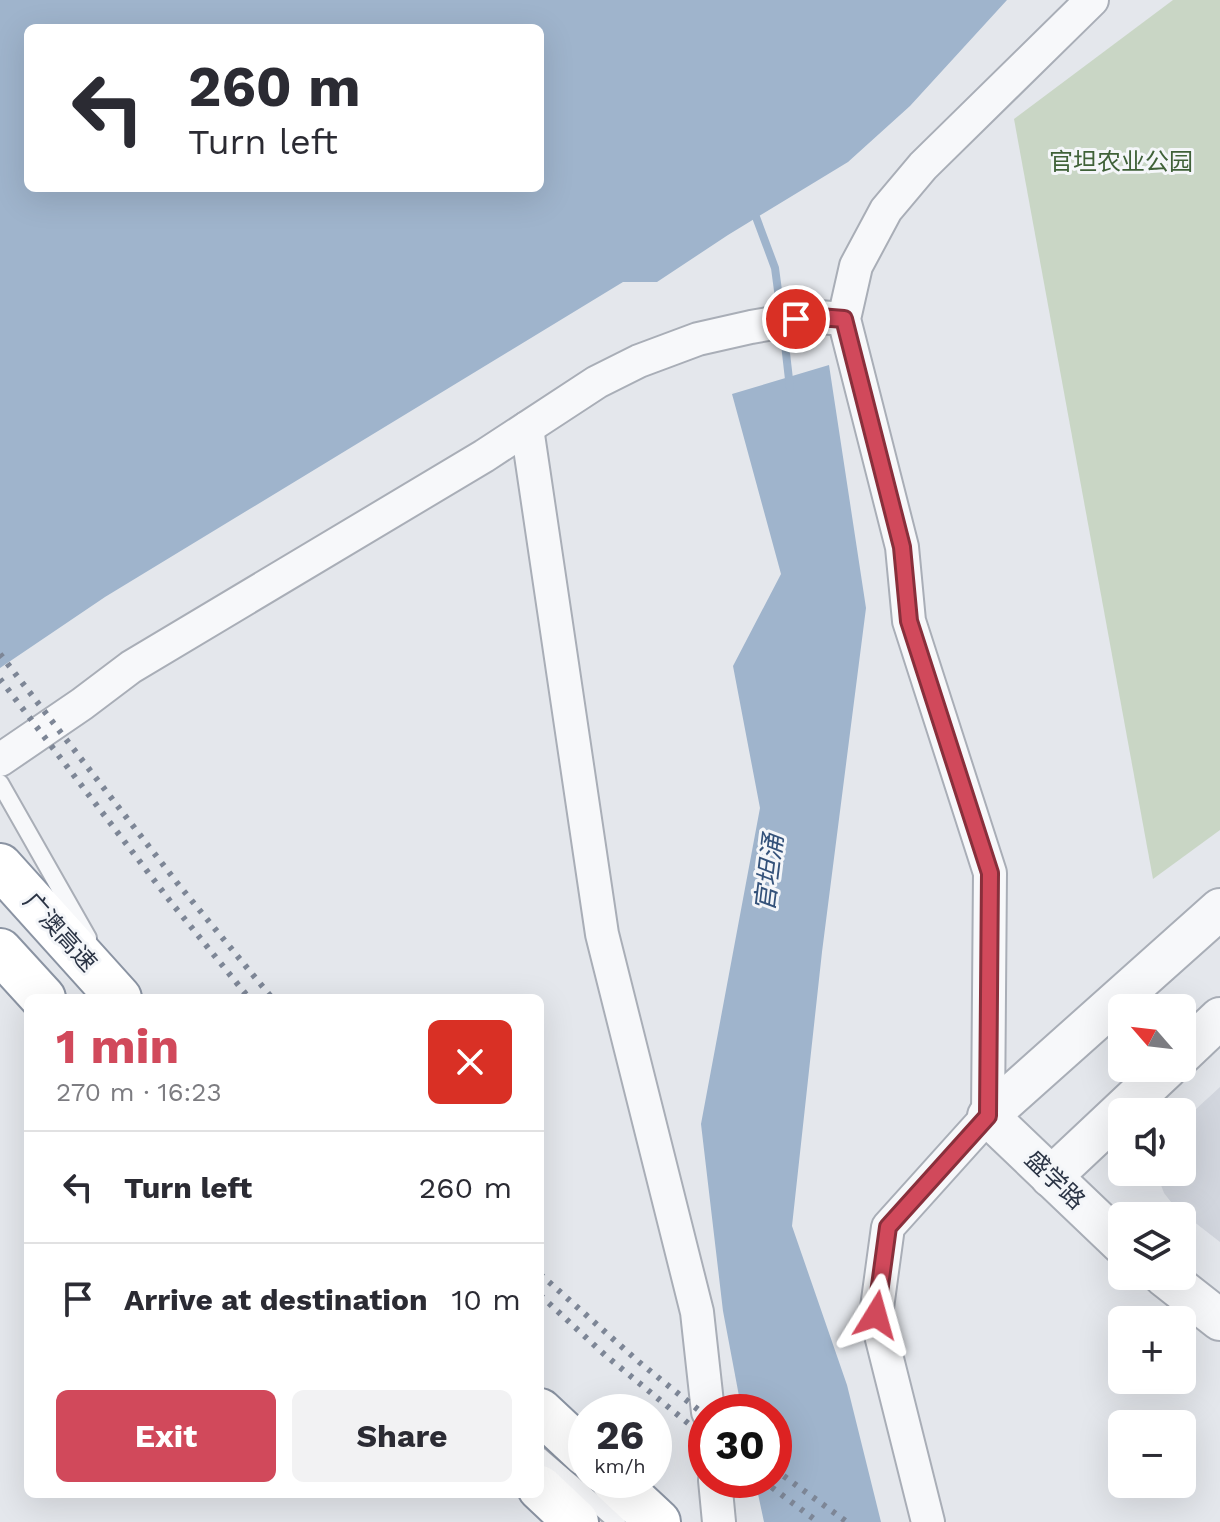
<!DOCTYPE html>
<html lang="en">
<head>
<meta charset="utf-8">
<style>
  body { margin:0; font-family:"Work Sans","Noto Sans SC",sans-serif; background:#f2f2f3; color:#2b2b33; height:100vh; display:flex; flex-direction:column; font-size:30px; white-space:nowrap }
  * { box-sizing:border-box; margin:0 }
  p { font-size:26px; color:#7c7c81 }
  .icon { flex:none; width:44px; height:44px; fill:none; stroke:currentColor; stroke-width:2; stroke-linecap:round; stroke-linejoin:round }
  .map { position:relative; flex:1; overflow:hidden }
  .drawer { position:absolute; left:24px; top:994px; width:520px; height:504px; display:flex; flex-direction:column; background:#fff; border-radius:12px; box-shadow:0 8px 32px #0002 }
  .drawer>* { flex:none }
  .hud { position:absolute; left:24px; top:24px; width:520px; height:168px; border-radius:12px; box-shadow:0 8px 32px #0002; background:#fff; color:#2b2b33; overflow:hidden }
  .needle { width:52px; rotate:298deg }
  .controls { position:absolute; left:1108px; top:994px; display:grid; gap:16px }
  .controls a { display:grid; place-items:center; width:88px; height:88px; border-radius:12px; background:#fff; box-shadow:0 8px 32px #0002; font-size:40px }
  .speed { position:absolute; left:568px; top:1394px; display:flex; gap:16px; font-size:40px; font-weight:700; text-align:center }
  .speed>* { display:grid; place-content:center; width:104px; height:104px; border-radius:50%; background:#fff; box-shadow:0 8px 32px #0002; line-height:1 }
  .speed small { font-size:20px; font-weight:400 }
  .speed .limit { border:12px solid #d22; background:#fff; color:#111 }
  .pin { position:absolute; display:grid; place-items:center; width:68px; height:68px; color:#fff; margin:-34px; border:4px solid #fff; border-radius:50%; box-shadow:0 2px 8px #0007 }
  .me { position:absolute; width:88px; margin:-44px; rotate:8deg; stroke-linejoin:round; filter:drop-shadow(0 0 6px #0008) }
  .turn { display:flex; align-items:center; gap:28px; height:168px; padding:0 32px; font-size:36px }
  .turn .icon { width:104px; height:104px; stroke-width:2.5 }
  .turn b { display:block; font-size:56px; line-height:68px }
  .round { display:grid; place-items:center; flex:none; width:84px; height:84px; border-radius:12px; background:#f2f2f3 }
  .summary { display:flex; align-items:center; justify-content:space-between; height:136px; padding:0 32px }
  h1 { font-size:48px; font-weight:700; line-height:60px; color:#d1495b }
  .primary-button { display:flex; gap:16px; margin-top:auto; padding:16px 32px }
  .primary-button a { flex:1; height:92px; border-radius:12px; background:#d1495b; color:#fff; font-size:32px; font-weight:700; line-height:92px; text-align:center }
  .primary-button a+a { background:#f2f2f3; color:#2b2b33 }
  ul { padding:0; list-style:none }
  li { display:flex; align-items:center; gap:24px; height:112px; padding:0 32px; border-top:2px solid #e1e1e2 }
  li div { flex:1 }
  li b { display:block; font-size:30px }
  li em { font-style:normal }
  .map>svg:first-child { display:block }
  .built { fill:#d2d6de }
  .green { fill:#c9d6c5 }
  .water { fill:#9fb4cc; fill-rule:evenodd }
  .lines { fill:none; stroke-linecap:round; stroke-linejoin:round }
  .stream { stroke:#9fb4cc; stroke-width:8 }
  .service-casing { stroke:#a9aeb7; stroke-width:20 }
  .minor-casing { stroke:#a9aeb7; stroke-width:36 }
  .tertiary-casing { stroke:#a9aeb7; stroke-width:44 }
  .motorway-casing { stroke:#8b94a3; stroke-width:48 }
  .service { stroke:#f7f8fa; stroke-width:16 }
  .minor { stroke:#f7f8fa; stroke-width:32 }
  .tertiary { stroke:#f7f8fa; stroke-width:40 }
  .motorway { stroke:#fff; stroke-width:44 }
  .rail { stroke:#7d8696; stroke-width:6; stroke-dasharray:4 8; stroke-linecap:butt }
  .route-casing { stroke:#882f3b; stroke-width:20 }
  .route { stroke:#d1495b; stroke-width:14 }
  .labels { text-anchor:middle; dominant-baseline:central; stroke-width:6; stroke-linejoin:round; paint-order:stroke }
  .park-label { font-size:24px; fill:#3f6138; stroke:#f4f6f9 }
  .street-label { font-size:24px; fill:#2b3445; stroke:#f4f6f9 }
  .water-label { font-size:26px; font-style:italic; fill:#34527a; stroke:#f4f6f9 }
</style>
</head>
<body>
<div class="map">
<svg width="1220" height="1522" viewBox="0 0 1220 1522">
  <rect width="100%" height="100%" fill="#e4e7ec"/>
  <!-- built -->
  <polygon class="built" points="1220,1087 1220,1242 1175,1207 1164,1193 1156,1172 1182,1172 1182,1122"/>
  <!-- green -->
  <polygon class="green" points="1173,0 1220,0 1220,830 1153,879 1014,119"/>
  <!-- water -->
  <g class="water">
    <path d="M0 0H1007L910 106 848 162 728 235 657 282H623L105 597 0 668ZM28 28H540V188H28Z"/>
    <polygon points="829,365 866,608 822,952 792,1226 847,1385 881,1522 764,1522 755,1480 774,1480 774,1412 742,1412 723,1311 701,1124 760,808 733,666 781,574 732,394"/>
  </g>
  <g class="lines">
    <!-- stream -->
    <g class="stream">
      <polyline points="756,217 775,268 781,313"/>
      <polyline points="783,327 790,388"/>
    </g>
    <!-- service casing -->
    <g class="service-casing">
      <g id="service">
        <polyline points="0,783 88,938"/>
        <polyline points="540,1456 617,1522"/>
      </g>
    </g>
    <!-- minor casing -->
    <g class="minor-casing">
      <g id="minor">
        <polyline points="527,428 602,934 697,1312 708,1412"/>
        <polyline points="0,760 82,704 131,667 484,456 597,382 639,361 698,339 751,327 796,319 819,317 844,319"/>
        <polyline points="715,1480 719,1522"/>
        <polyline points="928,1522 876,1315 888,1227 988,1116 990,873 909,621 902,547 844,319 856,266 886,210 923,166 1092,0"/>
      </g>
    </g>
    <!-- tertiary casing -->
    <g class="tertiary-casing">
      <g id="tertiary">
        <polyline points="1182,1054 1220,1018"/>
        <polyline points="1051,1177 1167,1068"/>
        <polyline points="1122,1244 988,1116 1220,909"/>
        <polyline points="1164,1276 1220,1320"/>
      </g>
    </g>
    <!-- motorway casing -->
    <g class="motorway-casing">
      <g id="motorway">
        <polyline points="0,866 119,998"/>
        <polyline points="0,951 43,998"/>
        <polyline points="540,1411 586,1454"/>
        <polyline points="613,1480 658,1522"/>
        <polyline points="540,1488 576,1522"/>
      </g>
    </g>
    <!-- service -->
    <use href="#service" class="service"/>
    <!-- minor -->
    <use href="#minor" class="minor"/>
    <!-- tertiary -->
    <use href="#tertiary" class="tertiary"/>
    <!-- motorway -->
    <use href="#motorway" class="motorway"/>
    <!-- rail -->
    <g class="rail">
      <polyline points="0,654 178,884 272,998"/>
      <polyline points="0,679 170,901 249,998"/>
      <polyline points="540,1274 639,1362 706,1416"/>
      <polyline points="540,1295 605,1355 706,1438"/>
      <polyline points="774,1469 847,1522"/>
      <polyline points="762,1480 818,1522"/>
    </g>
  </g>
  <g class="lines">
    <!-- route casing -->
    <g class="route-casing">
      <polyline id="route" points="796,319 819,317 844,319 902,547 909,621 990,873 988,1116 888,1227 876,1315"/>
    </g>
    <!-- route -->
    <use href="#route" class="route"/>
  </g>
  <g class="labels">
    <!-- park labels -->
    <g class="park-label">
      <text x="1121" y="162">官坦农业公园</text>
    </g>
    <!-- street labels -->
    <g class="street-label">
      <text transform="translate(60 932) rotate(48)">广澳高速</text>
      <text transform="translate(1055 1180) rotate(44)">盛学路</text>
    </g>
    <!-- water labels -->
    <g class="water-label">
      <text transform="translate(769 873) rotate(-83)">官坦涌</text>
    </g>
  </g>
</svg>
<div class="controls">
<a><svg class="needle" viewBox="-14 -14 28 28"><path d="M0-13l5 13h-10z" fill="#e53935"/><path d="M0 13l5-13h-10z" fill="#7c7c81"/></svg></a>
<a><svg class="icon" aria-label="sound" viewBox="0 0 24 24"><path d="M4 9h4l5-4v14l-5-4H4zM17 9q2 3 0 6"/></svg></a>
<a><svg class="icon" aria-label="layers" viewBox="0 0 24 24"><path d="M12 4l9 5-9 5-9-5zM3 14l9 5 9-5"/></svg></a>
<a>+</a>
<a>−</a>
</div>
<div class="speed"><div>26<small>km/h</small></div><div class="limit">30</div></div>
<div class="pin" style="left:796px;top:319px;background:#d93025"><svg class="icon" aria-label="arrive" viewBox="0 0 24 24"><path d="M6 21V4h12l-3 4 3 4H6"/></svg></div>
<svg class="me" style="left:876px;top:1315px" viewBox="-20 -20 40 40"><path d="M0-17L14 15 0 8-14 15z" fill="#d1495b" stroke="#fff" stroke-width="4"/></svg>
<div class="hud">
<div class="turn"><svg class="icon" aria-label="left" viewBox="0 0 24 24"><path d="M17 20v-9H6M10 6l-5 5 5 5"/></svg><div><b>260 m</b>Turn left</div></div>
</div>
<section class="drawer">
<div class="summary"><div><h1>1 min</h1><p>270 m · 16:23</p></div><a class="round" style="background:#d93025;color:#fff"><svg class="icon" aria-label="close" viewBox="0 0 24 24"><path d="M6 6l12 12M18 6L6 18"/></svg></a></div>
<ul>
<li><svg class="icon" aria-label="left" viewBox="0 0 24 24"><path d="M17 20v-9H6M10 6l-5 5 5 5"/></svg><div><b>Turn left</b></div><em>260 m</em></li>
<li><svg class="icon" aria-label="arrive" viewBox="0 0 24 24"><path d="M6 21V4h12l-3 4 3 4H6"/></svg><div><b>Arrive at destination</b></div><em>10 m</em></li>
</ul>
<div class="primary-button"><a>Exit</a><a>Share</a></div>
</section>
</div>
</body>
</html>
